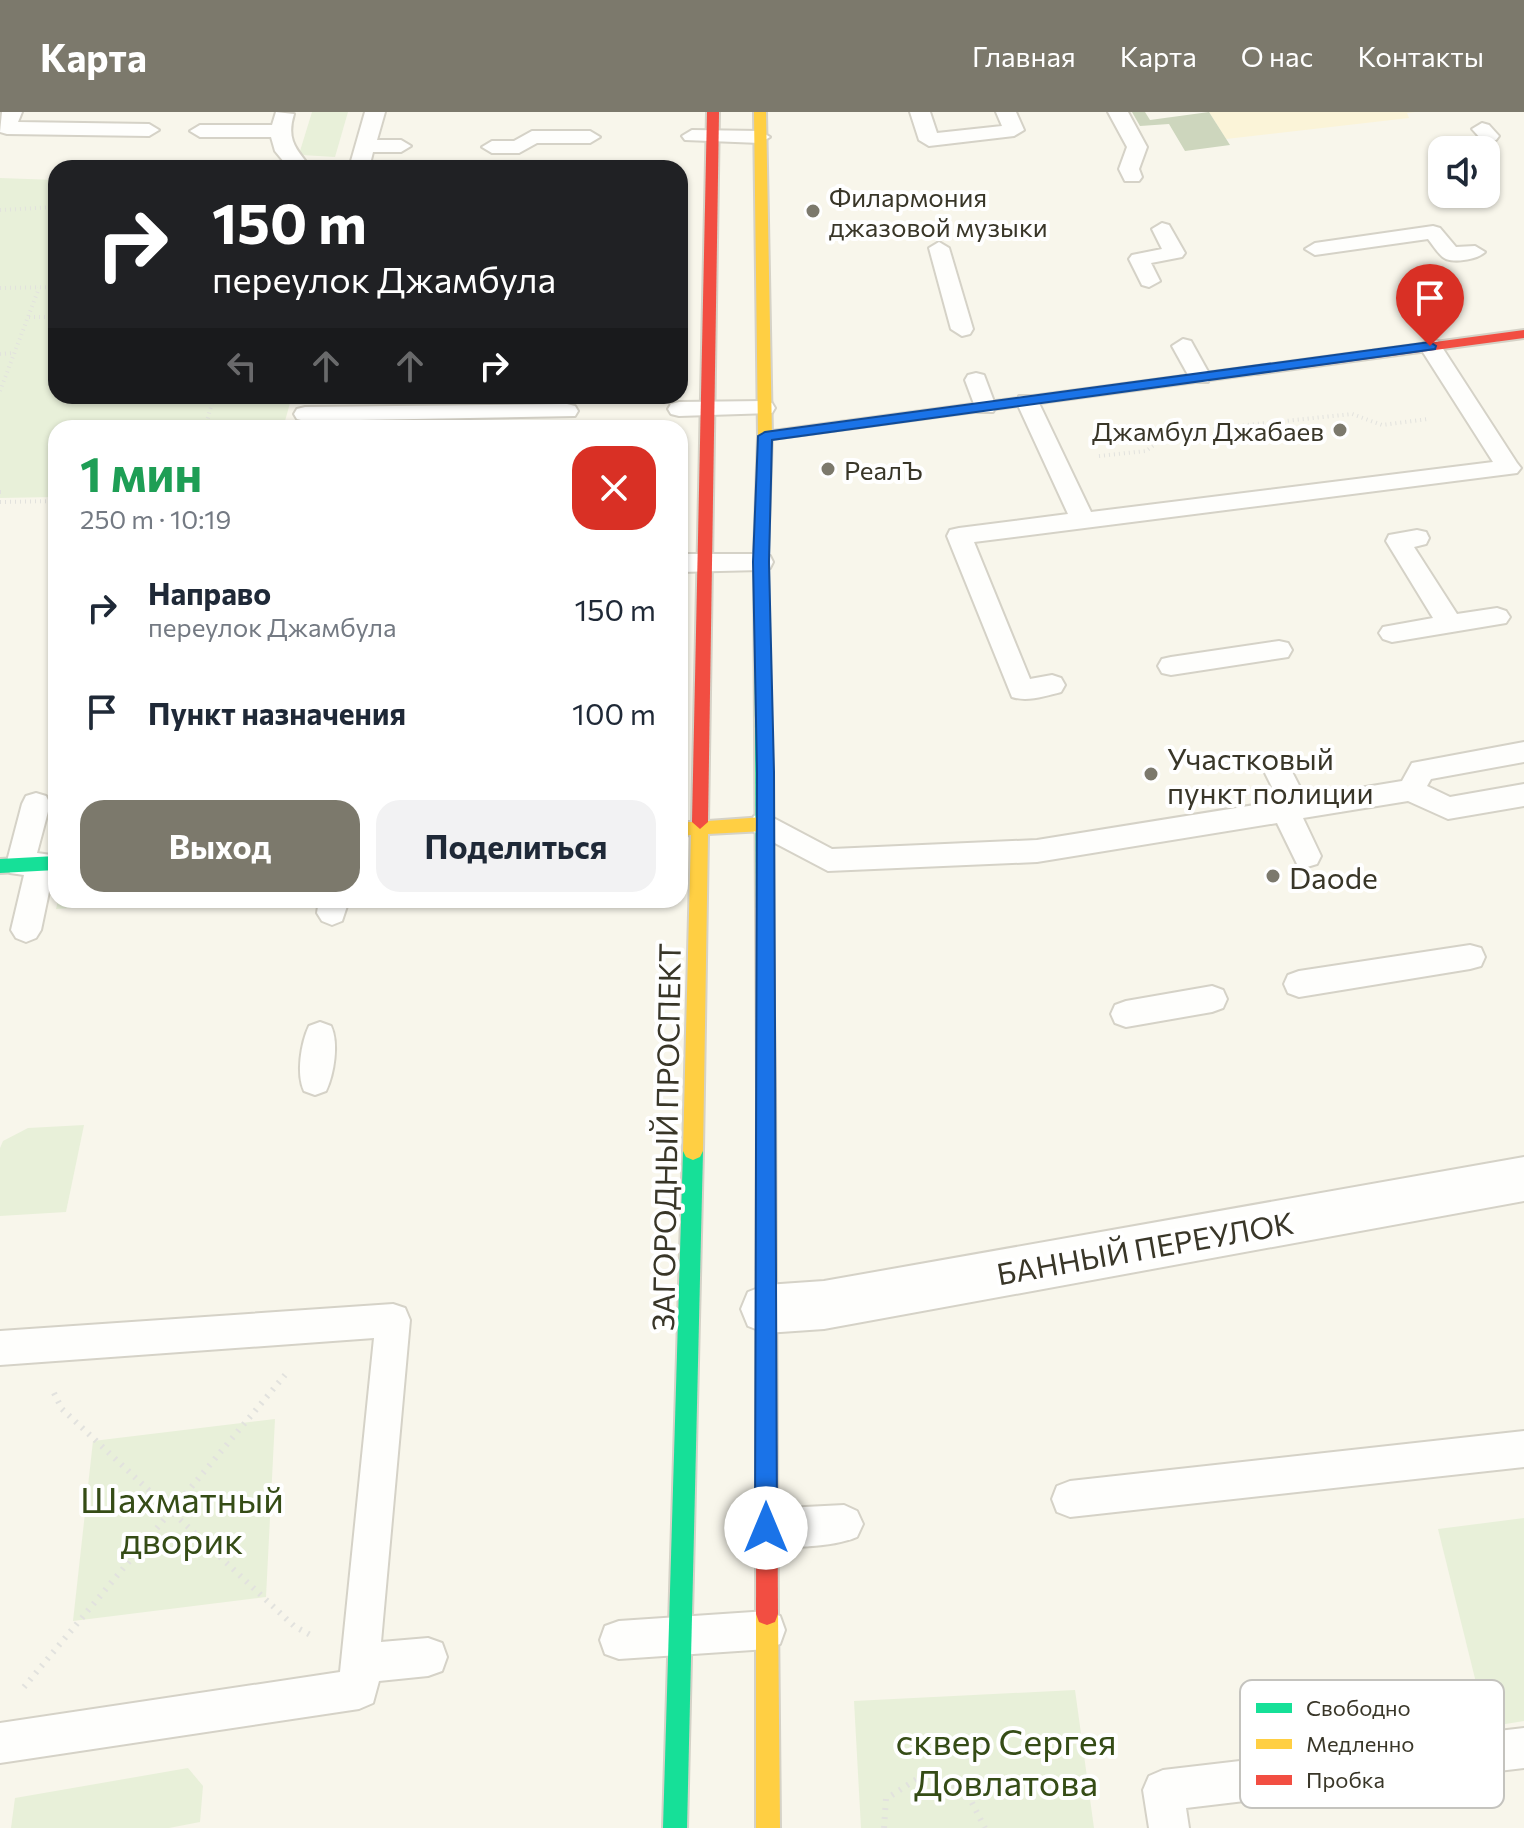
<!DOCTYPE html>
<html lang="ru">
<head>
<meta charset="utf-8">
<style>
  body { margin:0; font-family:Commissioner,sans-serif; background:#f2f2f3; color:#1f2937; height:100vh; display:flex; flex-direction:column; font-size:30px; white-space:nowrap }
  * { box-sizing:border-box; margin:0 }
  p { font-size:26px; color:#747a83 }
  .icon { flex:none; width:44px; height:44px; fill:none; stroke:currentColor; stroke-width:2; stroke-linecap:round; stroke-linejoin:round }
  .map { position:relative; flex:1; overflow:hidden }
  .drawer { position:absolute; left:48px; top:308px; width:640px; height:488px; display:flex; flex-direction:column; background:#fff; border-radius:24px; box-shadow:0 2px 6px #0004 }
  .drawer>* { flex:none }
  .banner { position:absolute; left:48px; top:48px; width:640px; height:244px; border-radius:24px; box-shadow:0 2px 6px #0004; background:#202124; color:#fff; overflow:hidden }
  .buttons { position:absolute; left:1428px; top:24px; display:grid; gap:16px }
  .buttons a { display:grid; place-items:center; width:72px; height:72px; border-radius:16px; background:#fff; box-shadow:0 2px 6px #0004; font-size:40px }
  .pin { position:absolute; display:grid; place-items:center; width:68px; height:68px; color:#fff; margin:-82px -34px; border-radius:50% 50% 50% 0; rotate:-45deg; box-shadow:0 0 8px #0007 }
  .pin .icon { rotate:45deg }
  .me { position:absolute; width:88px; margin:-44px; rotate:0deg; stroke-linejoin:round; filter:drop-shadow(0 0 6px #0008) }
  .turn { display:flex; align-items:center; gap:28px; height:168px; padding:0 32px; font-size:36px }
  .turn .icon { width:104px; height:104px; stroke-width:2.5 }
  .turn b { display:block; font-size:56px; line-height:68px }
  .lanes { display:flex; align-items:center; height:76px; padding:0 32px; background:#0003; justify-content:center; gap:40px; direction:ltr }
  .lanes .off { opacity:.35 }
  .round { display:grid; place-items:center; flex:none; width:84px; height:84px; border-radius:24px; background:#f2f2f3 }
  .headline { display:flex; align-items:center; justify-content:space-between; height:136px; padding:0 32px }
  h1 { font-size:48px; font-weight:700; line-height:60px; color:#1e9e55 }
  .primary-button { display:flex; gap:16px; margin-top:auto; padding:16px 32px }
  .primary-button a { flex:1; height:92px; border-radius:24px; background:#7c796c; color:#fff; font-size:32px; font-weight:700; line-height:92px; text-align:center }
  .primary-button a+a { background:#f2f2f3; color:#1f2937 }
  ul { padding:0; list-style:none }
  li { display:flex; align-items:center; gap:24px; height:104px; padding:0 32px }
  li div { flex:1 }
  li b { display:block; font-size:30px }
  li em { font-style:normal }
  header { display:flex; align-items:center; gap:48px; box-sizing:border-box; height:112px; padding:0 40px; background:#7c796c; color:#fff }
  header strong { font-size:38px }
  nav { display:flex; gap:44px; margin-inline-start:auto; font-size:28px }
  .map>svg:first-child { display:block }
  .built { fill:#fbf4d8 }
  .green { fill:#e8f0d9 }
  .forest { fill:#cdd6bd }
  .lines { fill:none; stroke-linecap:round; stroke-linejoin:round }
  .lane-casing { stroke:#d5d2c7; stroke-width:4 }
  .street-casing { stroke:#d5d2c7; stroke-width:4 }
  .fast-casing { stroke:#d5d2c7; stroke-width:4 }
  .slow-casing { stroke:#d5d2c7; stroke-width:4 }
  .jam-casing { stroke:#d5d2c7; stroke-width:4 }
  .path-far1 { stroke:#e2e2de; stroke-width:4; stroke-dasharray:1 4; stroke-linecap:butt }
  .path { stroke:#e2e2de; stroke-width:6; stroke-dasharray:2 7; stroke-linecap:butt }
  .lane { fill:#fefefc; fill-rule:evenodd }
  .street { fill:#fefefc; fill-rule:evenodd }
  .fast { fill:#16e098; fill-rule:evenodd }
  .slow { fill:#ffcf43; fill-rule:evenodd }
  .jam { fill:#f24e42; fill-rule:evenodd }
  .route { fill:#1a73e8; stroke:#114b97; stroke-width:2 }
  .poi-dot { fill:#7c796c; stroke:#fff; stroke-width:3 }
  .labels { text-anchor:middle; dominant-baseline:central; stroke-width:8; stroke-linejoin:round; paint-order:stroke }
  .far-poi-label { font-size:26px; fill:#393628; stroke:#fff; text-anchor:start }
  .poi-label { font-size:30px; fill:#393628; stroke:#fff; text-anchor:start }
  .street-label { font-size:30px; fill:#393628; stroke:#fff }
  .near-park-label { font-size:36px; fill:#354c16; stroke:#fff }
  .key { fill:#fff; stroke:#c4c3be; stroke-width:2 }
  .key-label { font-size:22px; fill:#393628 }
</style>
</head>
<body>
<header>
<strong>Карта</strong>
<nav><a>Главная</a><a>Карта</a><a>О нас</a><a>Контакты</a></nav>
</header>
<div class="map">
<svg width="1524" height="1716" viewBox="0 0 1524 1716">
  <rect width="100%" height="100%" fill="#f8f6eb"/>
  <!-- built -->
  <polygon class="built" points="1209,0 1415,0 1407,1 1409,6 1226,27"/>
  <!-- green -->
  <g class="green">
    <polygon points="312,0 348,0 335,45 302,43 300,39"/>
    <polygon points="0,66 56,68 56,284 292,284 283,316 56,316 56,385 0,386"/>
    <polygon points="680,91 688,91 684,222 680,222"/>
    <polygon points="58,788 197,788 56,797"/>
    <polygon points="84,1013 66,1100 0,1104 0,1036 3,1029 28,1016"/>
    <polygon points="275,1307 266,1485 73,1509 93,1329"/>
    <polygon points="1524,1406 1524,1609 1487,1615 1438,1417"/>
    <polygon points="1075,1578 1094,1716 861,1716 854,1589"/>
    <polygon points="188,1656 203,1674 200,1710 169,1716 11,1716 15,1686"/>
  </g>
  <!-- forest -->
  <polygon class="forest" points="1132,0 1145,0 1150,8 1209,0 1230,33 1185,39 1169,12 1140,14"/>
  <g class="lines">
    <!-- lane casing -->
    <g class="lane-casing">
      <g id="lane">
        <polygon points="2,0 22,0 18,10 149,12 159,18 149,24 7,22 0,20"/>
        <path d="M276 0 294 2C286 28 296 37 311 56H289L275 39 271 25H200L190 19 200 13H272Z"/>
        <polygon points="365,0 385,0 377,28 401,28 411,34 401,40 373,40 369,56 349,56"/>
        <polygon points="910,0 930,0 937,21 1002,14 996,0 1016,0 1024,18 1014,24 929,34 919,28"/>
        <polygon points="1108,0 1128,0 1147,35 1139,57 1142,65 1139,69 1125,69 1119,57 1127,35"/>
        <polygon points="1482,11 1489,13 1499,24 1496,28 1482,28 1472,17"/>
        <polygon points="692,18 760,19 770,25 760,31 685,28 682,24"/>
        <polygon points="532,19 590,19 600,25 590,31 537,31 519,41 492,41 482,35 492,29 514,29"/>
        <polygon points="1162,111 1169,113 1185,141 1182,145 1151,151 1160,169 1149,175 1142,173 1129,147 1132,143 1162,137 1152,117"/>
        <path d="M1433 114 1440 116 1456 135 1475 134 1485 140C1478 147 1457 151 1446 147 1439 144 1433 133 1428 127L1315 143 1305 137 1315 131Z"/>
        <polygon points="939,130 949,136 973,217 970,222 962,224 951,217 929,136"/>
        <polygon points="1183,227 1191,229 1211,265 1208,270 1192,270 1172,234"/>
        <path d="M1430 227 1438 229 1517 351 1521 356 1517 361 974 430 1030 567 1052 563 1061 566 1065 573 1061 580C1046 584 1027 590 1012 585L947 424 950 418 959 416 1068 402 1016 289 1019 284H1035L1038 289 1091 400 1493 350 1419 234Z"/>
        <polygon points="976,261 984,263 996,295 993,300 977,300 965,268 968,263"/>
        <polygon points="764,289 772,291 775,296 772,301 679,304 671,302 668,297 671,292 679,290"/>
        <polygon points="567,292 575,294 578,299 575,304 305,309 297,307 294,302 297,297 305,295"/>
        <polygon points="1417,418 1426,420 1429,426 1426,432 1414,435 1457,502 1497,496 1506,499 1510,505 1506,511 1392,530 1383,527 1379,521 1383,515 1433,506 1386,429 1389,423"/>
        <polygon points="680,442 761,442 770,444 773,450 770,456 761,458 680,460"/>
        <polygon points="1279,529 1288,531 1292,538 1288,545 1171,563 1162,561 1158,554 1162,547 1171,545"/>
        <polygon points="1524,630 1524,650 1431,667 1427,674 1450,685 1524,672 1524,694 1448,707 1408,689 1303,706 1321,744 1317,752 1307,755 1297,752 1277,711 1037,750 828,759 754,720 750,712 754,704 764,701 832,737 1037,728 1279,689 1262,655 1266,648 1276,645 1286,648 1305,685 1402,669 1412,651"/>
        <polygon points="36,681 46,684 50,692 37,741 51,743 55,751 41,818 36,826 26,830 16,826 11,818 24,763 10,761 6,753 22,692 26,684"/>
        <polygon points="319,788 349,788 342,809 332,813 322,809 317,801"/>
        <polygon points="1470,833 1481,836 1485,845 1481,854 1470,857 1299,885 1288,881 1284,872 1288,863 1299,859"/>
        <polygon points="1212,874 1223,878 1227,887 1223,896 1212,900 1126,915 1115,911 1111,902 1115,893 1126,889"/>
        <path d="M320 910 331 914C339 931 334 962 326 979L315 983 304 979C296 962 301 931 309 914Z"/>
        <polygon points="393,1192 405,1196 410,1208 381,1530 428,1526 442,1531 447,1545 442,1559 428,1564 379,1569 373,1591 359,1597 0,1651 0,1611 340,1560 374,1226 0,1253 0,1219"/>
        <polygon points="1524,1319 1524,1355 1070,1405 1057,1400 1052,1387 1057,1374 1070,1369"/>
        <path d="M844 1393 857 1399 863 1412 857 1425C834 1435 776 1439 753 1429L747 1416 753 1403 766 1397Z"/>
        <polygon points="766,1499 780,1504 785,1518 780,1532 766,1537 619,1547 605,1542 600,1528 605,1514 619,1509"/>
        <polygon points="1524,1616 1524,1656 1186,1696 1189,1716 1149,1716 1143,1678 1149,1664 1163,1658"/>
      </g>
    </g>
    <!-- street casing -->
    <g class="street-casing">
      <polygon id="street" points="1524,1045 1524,1089 824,1217 766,1221 748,1214 741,1197 748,1180 766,1173 824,1169"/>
    </g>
    <!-- fast casing -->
    <g class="fast-casing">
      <g id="fast">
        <polygon points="1257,254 1264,258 1262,261 765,328 758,324 765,320"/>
        <polygon points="761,437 768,442 775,979 773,985 766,987 759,985 757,979 754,442"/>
        <polygon points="56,744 56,758 0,761 0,747"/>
        <polygon points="693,1030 700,1033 703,1039 687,1716 663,1716 683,1039 686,1033"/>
      </g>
    </g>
    <!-- slow casing -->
    <g class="slow-casing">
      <g id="slow">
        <polygon points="754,0 766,0 772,324 768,442 761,447 754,442 758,324"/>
        <polygon points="700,703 708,709 764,705 772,712 764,719 708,722 703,1039 700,1045 693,1048 686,1045 683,1039 691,723 680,724 680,710 692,710"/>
        <polygon points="767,1491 775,1494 778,1502 780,1716 756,1716 756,1502 759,1494"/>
      </g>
    </g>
    <!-- jam casing -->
    <g class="jam-casing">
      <g id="jam">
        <polygon points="707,0 719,0 708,710 700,717 692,710"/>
        <polygon points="1524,218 1524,226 1257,262 1250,258 1257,254"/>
        <polygon points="766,971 773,973 775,979 778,1502 775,1510 767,1513 759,1510 756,1502 757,979 759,973"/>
      </g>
    </g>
    <!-- path-far1 -->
    <g class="path-far1">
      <polyline points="0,98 56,95"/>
      <polyline points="0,176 56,175"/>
      <polyline points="29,205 56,205"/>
      <polyline points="0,242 14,241"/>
      <polyline points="0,279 39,176"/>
      <polyline points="205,316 214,284"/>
      <polyline points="1099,344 1146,339 1166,324 1247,313 1352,302 1382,313 1428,307"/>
      <polyline points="0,380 4,380"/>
      <polyline points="0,390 56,389"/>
    </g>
    <!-- path -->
    <g class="path">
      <polyline points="54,1281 62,1297 294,1514 314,1525"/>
      <polyline points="24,1575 285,1263"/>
      <polyline points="884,1716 886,1687 929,1659 967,1681 985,1716"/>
    </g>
    <!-- lane -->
    <use href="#lane" class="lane"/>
    <!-- street -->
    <use href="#street" class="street"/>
    <!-- fast -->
    <use href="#fast" class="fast"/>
    <!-- slow -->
    <use href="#slow" class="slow"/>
    <!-- jam -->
    <use href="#jam" class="jam"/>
  </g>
  <!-- route -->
  <polygon class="route" points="1430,230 1436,234 1435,237 772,328 769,450 774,660 777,1416 774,1424 766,1427 758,1424 755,1416 757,660 753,450 758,324 765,320"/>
  <!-- markers -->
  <g class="poi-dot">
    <circle cx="813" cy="99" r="8"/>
    <circle cx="1340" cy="318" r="8"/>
    <circle cx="828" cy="357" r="8"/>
    <circle cx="1151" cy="662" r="8"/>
    <circle cx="1273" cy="764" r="8"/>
  </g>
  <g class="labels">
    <!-- far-poi labels -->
    <g class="far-poi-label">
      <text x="829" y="84">Филармония<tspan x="829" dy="30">джазовой музыки</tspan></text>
      <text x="1324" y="318" text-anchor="end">Джамбул Джабаев</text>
      <text x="844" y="357">РеалЪ</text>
    </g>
    <!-- poi labels -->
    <g class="poi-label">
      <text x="1167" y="645">Участковый<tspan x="1167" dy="34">пункт полиции</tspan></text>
      <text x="1289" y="764">Daode</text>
    </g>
    <!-- street labels -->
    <g class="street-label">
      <text transform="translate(665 1025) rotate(-89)">ЗАГОРОДНЫЙ ПРОСПЕКТ</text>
      <text transform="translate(1145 1135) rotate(-10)">БАННЫЙ ПЕРЕУЛОК</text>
    </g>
    <!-- near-park labels -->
    <g class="near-park-label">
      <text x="182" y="1386">Шахматный<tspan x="182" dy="41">дворик</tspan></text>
      <text x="1006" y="1628">сквер Сергея<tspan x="1006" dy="41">Довлатова</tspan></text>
    </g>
  </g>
  <!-- legend -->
  <rect x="1240" y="1568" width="264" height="128" rx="12" class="key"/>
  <rect x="1256" y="1591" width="36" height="10" fill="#16e098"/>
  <rect x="1256" y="1627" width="36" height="10" fill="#ffcf43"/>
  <rect x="1256" y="1663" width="36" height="10" fill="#f24e42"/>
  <g class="key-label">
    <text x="1306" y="1604">Свободно</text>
    <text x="1306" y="1640">Медленно</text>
    <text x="1306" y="1676">Пробка</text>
  </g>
</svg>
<div class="buttons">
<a><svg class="icon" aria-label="sound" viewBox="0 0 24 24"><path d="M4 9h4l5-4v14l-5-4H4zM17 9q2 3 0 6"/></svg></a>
</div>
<div class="pin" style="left:1430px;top:234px;background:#d93025"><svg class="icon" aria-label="arrive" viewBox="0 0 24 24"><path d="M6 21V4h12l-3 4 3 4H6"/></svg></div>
<svg class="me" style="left:766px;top:1416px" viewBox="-20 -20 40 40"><circle r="19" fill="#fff"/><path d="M0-13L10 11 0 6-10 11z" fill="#1a73e8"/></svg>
<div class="banner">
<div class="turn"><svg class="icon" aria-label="right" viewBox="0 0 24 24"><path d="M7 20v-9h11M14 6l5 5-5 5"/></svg><div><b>150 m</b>переулок Джамбула</div></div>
<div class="lanes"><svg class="icon off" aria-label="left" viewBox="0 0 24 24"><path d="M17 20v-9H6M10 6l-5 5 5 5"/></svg><svg class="icon off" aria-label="ahead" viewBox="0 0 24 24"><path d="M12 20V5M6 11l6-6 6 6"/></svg><svg class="icon off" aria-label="ahead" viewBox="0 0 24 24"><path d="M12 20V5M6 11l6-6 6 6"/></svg><svg class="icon" aria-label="right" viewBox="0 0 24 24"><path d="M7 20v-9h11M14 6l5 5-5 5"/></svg></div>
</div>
<section class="drawer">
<div class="headline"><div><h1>1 мин</h1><p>250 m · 10:19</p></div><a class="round" style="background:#d93025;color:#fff"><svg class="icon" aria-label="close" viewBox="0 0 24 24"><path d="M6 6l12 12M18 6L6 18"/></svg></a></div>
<ul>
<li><svg class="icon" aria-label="right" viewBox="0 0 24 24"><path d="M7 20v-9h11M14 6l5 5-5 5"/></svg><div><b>Направо</b><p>переулок Джамбула</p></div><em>150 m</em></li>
<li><svg class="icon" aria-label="arrive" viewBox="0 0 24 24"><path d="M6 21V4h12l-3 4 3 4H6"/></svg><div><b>Пункт назначения</b></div><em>100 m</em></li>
</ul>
<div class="primary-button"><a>Выход</a><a>Поделиться</a></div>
</section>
</div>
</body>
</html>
